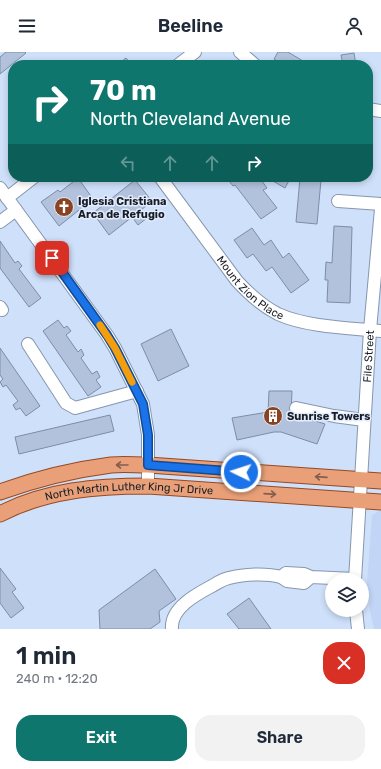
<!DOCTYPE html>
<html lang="en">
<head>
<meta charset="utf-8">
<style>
  body { margin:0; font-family:Rubik,sans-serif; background:#f2f2f3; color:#1f2937; height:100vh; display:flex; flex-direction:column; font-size:15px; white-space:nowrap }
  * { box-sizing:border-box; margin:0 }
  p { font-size:13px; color:#747a83 }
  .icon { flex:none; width:22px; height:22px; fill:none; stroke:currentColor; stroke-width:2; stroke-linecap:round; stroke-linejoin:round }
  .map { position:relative; height:577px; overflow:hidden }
  .drawer { display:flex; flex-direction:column; background:#fff; flex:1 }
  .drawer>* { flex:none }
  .hud { position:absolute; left:8px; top:8px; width:365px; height:122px; border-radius:16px; box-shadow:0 2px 6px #0003; background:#0f766e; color:#fff; overflow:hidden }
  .fabs { position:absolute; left:325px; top:521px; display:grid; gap:8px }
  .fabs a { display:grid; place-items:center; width:44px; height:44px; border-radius:50%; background:#fff; box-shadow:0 2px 6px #0003; font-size:20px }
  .pin { position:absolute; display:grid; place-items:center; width:34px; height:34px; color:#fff; margin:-17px; border-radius:8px; box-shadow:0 2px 6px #0006 }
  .me { position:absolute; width:44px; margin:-22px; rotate:274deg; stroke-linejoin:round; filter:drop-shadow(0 0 3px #0008) }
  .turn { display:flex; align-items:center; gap:14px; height:84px; padding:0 16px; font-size:18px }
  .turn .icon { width:52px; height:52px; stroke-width:2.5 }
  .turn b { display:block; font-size:28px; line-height:34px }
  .lanes { display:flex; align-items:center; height:38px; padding:0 16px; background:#0003; justify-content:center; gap:20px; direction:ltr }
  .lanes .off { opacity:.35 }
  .round { display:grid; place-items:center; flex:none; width:42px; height:42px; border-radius:16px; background:#f2f2f3 }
  .headline { display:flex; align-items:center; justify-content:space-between; height:68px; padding:0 16px }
  h1 { font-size:24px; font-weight:600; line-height:30px }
  .primary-button { display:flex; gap:8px; margin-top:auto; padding:8px 16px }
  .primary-button a { flex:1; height:46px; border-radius:16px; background:#0f766e; color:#fff; font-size:16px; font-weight:600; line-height:46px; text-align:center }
  .primary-button a+a { background:#f2f2f3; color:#1f2937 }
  header { display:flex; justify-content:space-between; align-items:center; height:52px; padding:0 16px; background:#fff; font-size:18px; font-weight:600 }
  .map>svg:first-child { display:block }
  .built { fill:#c2d5f6 }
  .building { fill:#b2c2dc; stroke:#7e8da6 }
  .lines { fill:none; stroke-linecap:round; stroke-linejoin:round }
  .minor-casing { stroke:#8796af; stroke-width:14 }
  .major-casing { stroke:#964921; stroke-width:17 }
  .minor { stroke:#fff; stroke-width:12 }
  .major { stroke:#e9a078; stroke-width:15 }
  .oneway { stroke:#805e50 }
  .route-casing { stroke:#114b97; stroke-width:10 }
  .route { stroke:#1a73e8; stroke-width:7 }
  .slow { stroke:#f59e0b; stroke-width:7 }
  .labels { text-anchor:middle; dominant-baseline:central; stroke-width:3; stroke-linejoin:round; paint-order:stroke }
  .poi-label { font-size:11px; font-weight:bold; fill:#171d27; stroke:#e2ecfd; text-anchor:start }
  .street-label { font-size:11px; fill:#171d27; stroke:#e2ecfd }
</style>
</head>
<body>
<header><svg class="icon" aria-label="menu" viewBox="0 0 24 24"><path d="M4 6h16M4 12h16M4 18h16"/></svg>Beeline<svg class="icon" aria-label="person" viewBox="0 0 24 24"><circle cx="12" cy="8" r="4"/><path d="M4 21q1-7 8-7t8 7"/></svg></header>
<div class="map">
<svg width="381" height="577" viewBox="0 0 381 577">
  <rect width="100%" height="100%" fill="#cfe0fa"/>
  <!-- built -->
  <polygon class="built" points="381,458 381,577 374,577 370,559 367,530 372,463"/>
  <!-- building -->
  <g class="building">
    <polygon points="6,0 25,0 26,1 0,22 0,5"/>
    <polygon points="278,0 288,0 303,9 300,13 283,13 274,7"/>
    <polygon points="354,1 356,13 343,13 341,3"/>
    <polygon points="126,6 132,13 117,13"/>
    <polygon points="226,125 259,125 267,136 263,138 277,156 261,167 235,133 233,134"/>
    <polygon points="266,125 291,125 285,136"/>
    <polygon points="78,126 93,147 59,174 41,150 58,138 60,140"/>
    <polygon points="300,126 321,128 317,172 296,170"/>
    <polygon points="135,128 152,149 141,158 147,166 138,173 132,165 109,183 93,161"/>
    <polygon points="334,174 352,175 350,251 327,250 328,228 325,228 326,210 332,211"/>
    <polygon points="252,176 264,193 271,188 283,206 289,201 309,228 291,241 272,215 266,219 253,202 247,206 234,188"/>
    <polygon points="0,189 15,211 18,209 22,214 19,217 41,246 29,255 0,216"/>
    <polygon points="58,268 64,276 67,274 71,279 66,283 78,300 81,297 84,303 81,306 92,322 97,319 100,325 96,328 101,335 88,344 43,279"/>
    <polygon points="171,277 189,314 158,329 141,292"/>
    <polygon points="0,296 40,354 26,364 20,356 16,358 13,353 18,349 6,333 3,335 0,330 3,327 0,323"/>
    <polygon points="269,339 292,339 291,361 325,372 317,392 281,380 274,380 237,388 232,366 268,360"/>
    <polygon points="110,363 114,379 19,402 15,385"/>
    <polygon points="0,516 16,537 12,540 24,556 11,566 0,551"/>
    <polygon points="155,517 176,547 159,559 160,570 150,577 100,577 99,558"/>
    <polygon points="249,546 271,577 239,577 227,562"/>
  </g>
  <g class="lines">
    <!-- minor casing -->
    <g class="minor-casing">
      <g id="minor">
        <polyline points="240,0 255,13"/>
        <polyline points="178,13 195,0"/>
        <polyline points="368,57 381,59"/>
        <path id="s1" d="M160 125 237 229C249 242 262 254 278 262 306 275 350 276 381 279"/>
        <polyline points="0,136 107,283 115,296 143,352 148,383 148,434"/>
        <polyline points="7,146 34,125"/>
        <polyline points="338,149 381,152"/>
        <polyline points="0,170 16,158"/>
        <polyline points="0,255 2,258"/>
        <polyline points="28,292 66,351 75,356 137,339"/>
        <polyline points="296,356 334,364 364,368"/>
        <polyline points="311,525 304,531 287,529 281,525 286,521 304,522 311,525 355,527"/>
        <path id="s2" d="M355 528 370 278 381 157"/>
        <polyline points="356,558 358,577"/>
        <path d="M172 577C170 556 197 542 212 534 217 531 223 527 229 526 244 522 266 521 281 525"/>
      </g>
    </g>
    <!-- major casing -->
    <g class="major-casing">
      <g id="major">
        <path d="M0 440C36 427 72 418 111 413 123 412 135 413 148 413L381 429"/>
        <path id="s3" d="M0 462C46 438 97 434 148 434L381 450"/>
      </g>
    </g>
    <!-- minor -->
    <use href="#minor" class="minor"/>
    <!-- major -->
    <use href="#major" class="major"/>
  </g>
  <!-- one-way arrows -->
  <defs><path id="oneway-shaft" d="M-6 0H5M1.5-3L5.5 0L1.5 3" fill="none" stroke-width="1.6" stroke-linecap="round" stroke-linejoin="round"/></defs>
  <g class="oneway">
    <use href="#oneway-shaft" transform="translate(122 413) rotate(-180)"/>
    <use href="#oneway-shaft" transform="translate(321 425) rotate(-176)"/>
    <use href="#oneway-shaft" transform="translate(270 442) rotate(4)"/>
  </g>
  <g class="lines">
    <!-- route casing -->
    <g class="route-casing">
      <polyline id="route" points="52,206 107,283 115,296 143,352 148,383 148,413 241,420"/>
    </g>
    <!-- route -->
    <use href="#route" class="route"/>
    <!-- slow -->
    <polyline class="slow" points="100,273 115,296 132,330"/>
  </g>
  <!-- icons -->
  <defs>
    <g id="church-disc" transform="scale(1)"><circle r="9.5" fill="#8a4320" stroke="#e2ecfd"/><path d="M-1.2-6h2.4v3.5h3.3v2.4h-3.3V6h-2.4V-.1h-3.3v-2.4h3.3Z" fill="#fff"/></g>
    <g id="building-disc" transform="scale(1)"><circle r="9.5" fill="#8a4320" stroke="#e2ecfd"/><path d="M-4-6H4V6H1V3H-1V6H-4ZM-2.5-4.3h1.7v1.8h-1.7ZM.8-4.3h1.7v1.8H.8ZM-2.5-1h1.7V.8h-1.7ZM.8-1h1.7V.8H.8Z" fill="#fff"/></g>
  </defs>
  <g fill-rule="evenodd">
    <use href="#church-disc" x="64" y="155"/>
    <use href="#building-disc" x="273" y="364"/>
  </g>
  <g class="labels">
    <!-- poi labels -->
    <g class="poi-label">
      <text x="78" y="149">Iglesia Cristiana<tspan x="78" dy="13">Arca de Refugio</tspan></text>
      <text x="287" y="364">Sunrise Towers</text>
    </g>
    <!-- street labels -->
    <g class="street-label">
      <text stroke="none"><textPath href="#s1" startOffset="144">Mount Zion Place</textPath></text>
      <text stroke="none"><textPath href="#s2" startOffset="224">File Street</textPath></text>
      <text stroke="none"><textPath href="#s3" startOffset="133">North Martin Luther King Jr Drive</textPath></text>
    </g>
  </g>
</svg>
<div class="fabs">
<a><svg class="icon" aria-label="layers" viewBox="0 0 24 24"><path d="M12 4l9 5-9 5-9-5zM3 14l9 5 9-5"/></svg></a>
</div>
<div class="pin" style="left:52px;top:206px;background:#d93025"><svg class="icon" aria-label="arrive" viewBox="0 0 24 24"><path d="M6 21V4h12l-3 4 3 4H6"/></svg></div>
<svg class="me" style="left:241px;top:420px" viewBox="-20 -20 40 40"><circle r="17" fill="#1a73e8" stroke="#fff" stroke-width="3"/><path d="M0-11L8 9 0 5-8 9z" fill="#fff"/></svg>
<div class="hud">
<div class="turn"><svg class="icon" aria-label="right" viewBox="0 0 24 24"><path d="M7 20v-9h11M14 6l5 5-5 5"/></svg><div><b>70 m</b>North Cleveland Avenue</div></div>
<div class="lanes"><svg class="icon off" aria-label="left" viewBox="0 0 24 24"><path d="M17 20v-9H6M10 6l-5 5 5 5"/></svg><svg class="icon off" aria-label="ahead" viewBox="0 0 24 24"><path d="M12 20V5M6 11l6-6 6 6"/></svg><svg class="icon off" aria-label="ahead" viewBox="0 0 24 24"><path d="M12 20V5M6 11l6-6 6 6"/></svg><svg class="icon" aria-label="right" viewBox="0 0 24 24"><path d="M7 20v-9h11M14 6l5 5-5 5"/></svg></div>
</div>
</div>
<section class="drawer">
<div class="headline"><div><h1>1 min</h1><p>240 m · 12:20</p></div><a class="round" style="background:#d93025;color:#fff"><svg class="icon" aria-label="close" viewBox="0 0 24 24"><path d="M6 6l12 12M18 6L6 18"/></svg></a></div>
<div class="primary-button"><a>Exit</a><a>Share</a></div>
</section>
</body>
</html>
